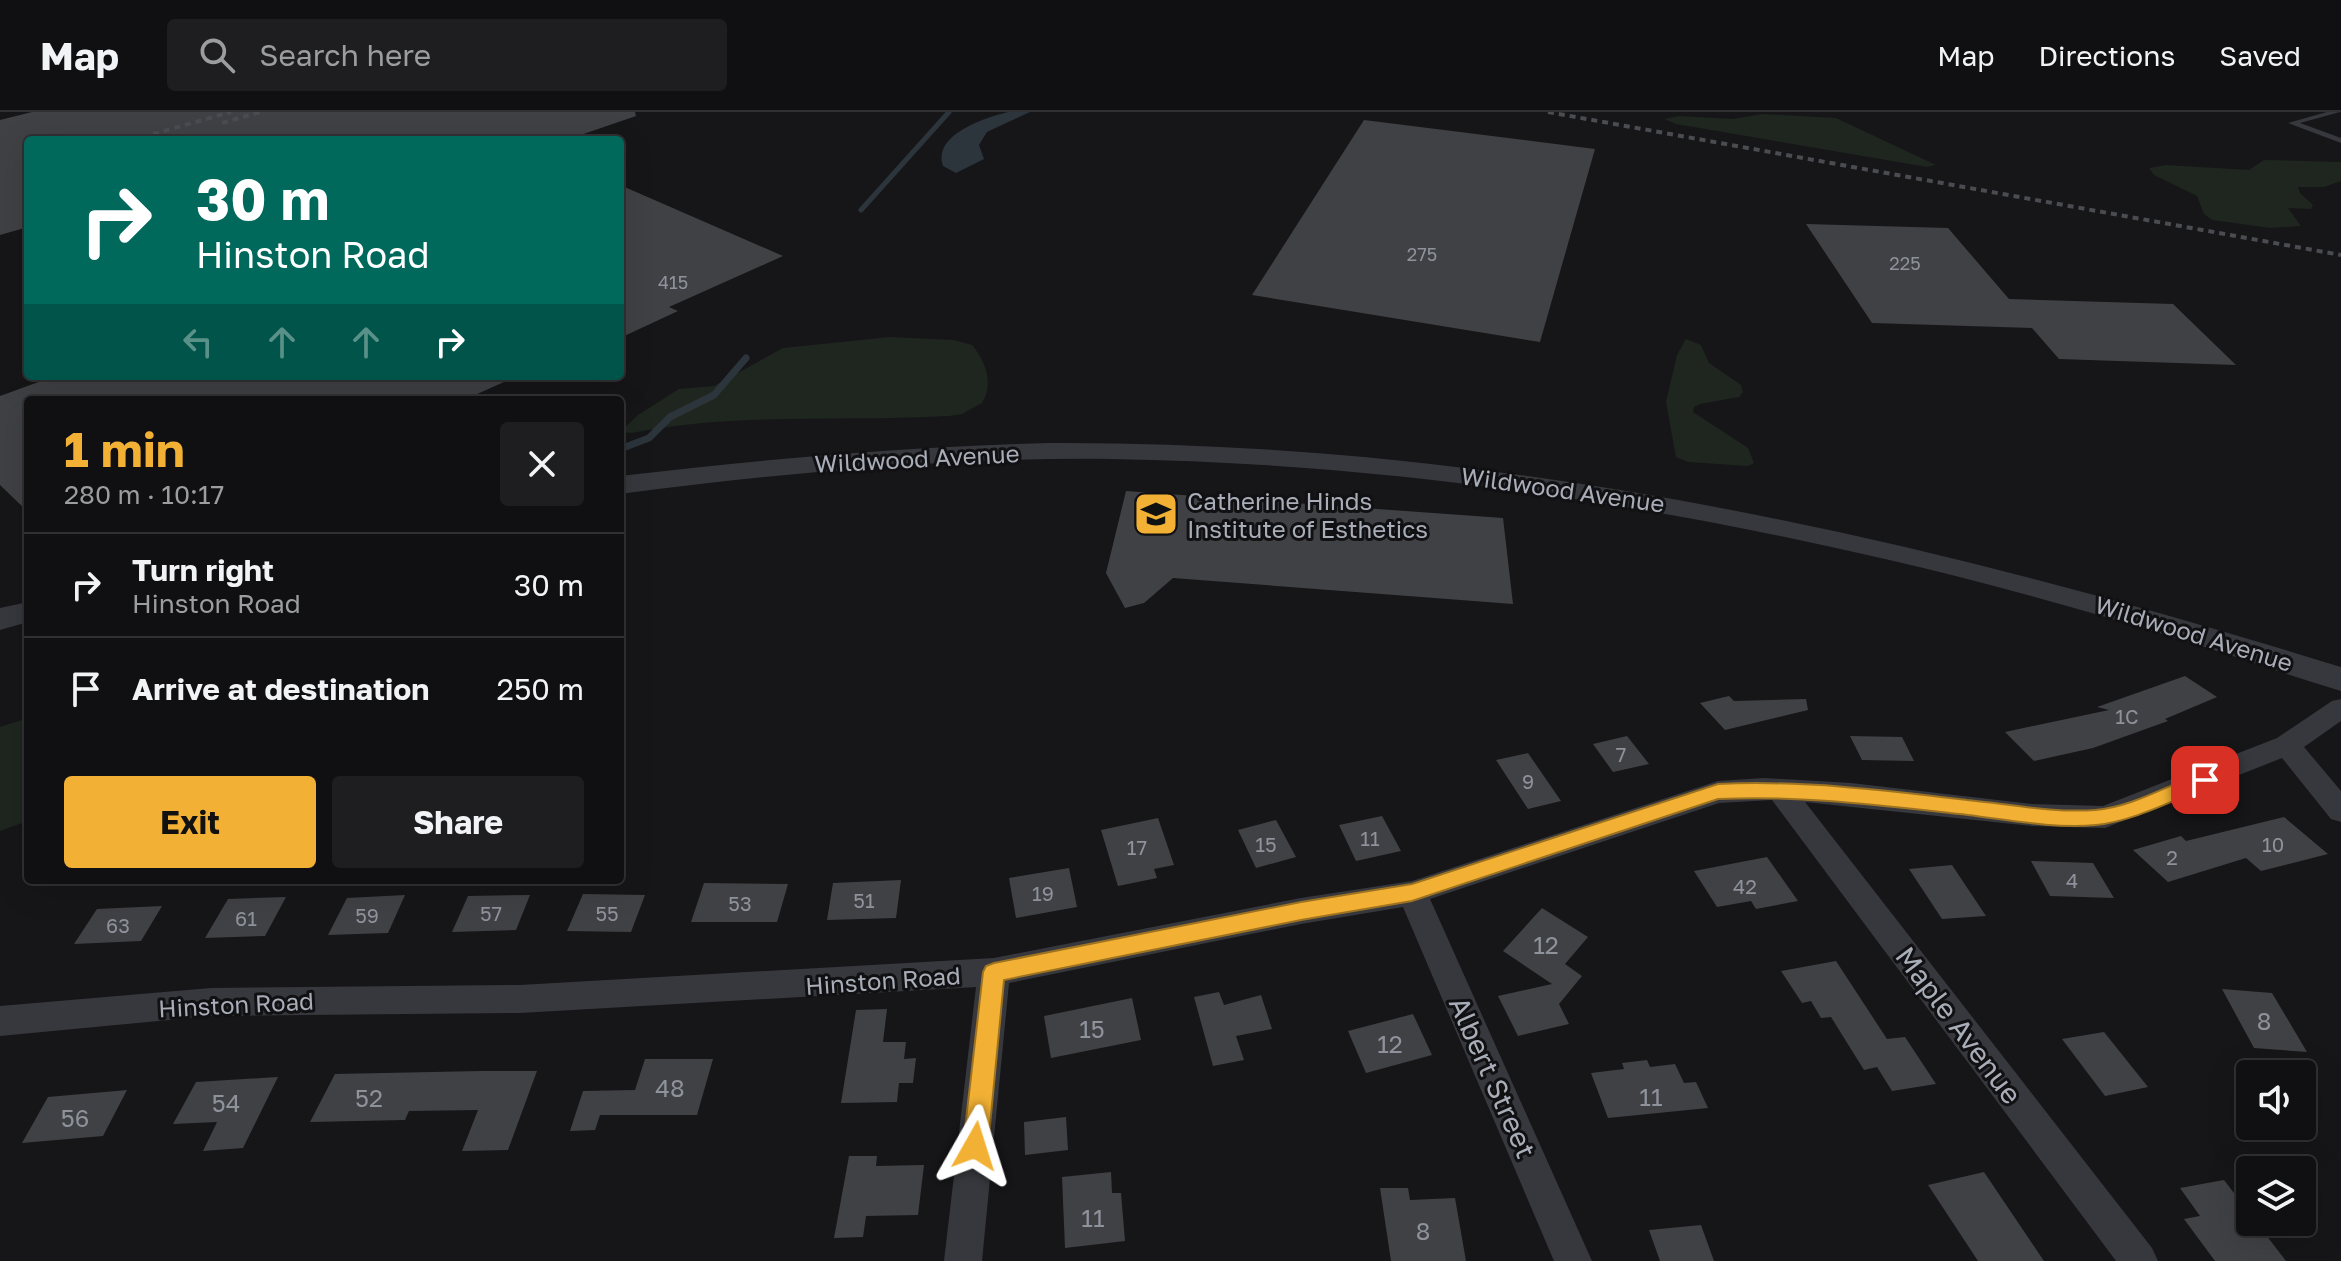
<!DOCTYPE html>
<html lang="en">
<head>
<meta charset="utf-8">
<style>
  body { margin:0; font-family:"Golos Text",sans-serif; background:#1e1e20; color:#f1f3f6; height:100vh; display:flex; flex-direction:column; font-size:30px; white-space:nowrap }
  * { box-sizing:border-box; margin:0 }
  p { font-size:26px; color:#9c9d9f }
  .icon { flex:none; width:44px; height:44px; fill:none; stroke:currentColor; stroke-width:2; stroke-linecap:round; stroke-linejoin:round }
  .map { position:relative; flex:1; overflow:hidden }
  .panel { position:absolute; left:24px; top:284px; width:600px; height:488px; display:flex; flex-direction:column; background:#101012; border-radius:8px; box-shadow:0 8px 32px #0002,0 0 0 2px #303032 }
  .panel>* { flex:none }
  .top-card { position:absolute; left:24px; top:24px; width:600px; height:244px; border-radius:8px; box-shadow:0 8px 32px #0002,0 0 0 2px #303032; background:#00695c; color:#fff; overflow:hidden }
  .buttons { position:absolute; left:2236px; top:948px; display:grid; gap:16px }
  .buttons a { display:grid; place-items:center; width:80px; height:80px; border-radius:8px; background:#101012; box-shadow:0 8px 32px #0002,0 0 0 2px #303032; font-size:40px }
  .pin { position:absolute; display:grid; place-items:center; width:68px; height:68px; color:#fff; margin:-34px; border-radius:16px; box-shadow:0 4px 12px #0006 }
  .me { position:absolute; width:88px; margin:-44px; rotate:6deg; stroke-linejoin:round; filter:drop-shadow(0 0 6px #0008) }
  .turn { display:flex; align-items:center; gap:28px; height:168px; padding:0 40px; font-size:36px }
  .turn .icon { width:104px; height:104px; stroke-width:2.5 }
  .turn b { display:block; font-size:56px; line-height:68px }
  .lanes { display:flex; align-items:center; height:76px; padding:0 40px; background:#0003; justify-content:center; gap:40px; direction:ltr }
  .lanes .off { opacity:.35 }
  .round { display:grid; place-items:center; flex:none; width:84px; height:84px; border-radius:8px; background:#1e1e20 }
  .headline { display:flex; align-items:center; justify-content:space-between; height:136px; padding:0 40px }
  h1 { font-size:48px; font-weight:700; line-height:60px; color:#f2b134 }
  .action { display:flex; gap:16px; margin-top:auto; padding:16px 40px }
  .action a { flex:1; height:92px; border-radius:8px; background:#f2b134; color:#111; font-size:32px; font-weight:700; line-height:92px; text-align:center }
  .action a+a { background:#1e1e20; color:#f1f3f6 }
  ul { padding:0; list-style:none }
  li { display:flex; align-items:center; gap:24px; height:104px; padding:0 40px; border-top:2px solid #303032 }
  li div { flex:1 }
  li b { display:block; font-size:30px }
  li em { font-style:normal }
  header { display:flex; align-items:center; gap:48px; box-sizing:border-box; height:112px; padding:0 40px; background:#101012; border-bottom:2px solid #303032 }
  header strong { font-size:38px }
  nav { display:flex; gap:44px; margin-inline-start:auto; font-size:28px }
  .search { width:560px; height:72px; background:#1e1e20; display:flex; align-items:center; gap:20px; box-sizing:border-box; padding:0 28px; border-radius:8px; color:#9c9d9f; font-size:30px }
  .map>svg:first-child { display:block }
  .green { fill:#1e261f }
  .water { fill:#2c353c }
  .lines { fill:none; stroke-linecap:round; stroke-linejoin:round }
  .stream-far1 { stroke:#2c353c; stroke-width:5 }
  .stream { stroke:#2c353c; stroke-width:7 }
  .building { fill:#404145 }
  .service { fill:#37383d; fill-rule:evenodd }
  .minor { fill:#37383d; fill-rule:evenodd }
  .tertiary { fill:#37383d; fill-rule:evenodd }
  .rail { stroke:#4a4c52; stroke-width:4; stroke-dasharray:6 5; stroke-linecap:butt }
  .route { fill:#f2b134; stroke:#9d7322; stroke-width:2 }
  .labels { text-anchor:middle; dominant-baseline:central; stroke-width:6; stroke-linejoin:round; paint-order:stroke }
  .far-number-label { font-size:18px; fill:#8e929b }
  .number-label { font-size:20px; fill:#8e929b }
  .street-label { font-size:24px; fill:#a8adb8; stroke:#111113 }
  .poi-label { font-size:24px; fill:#a8adb8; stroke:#111113; text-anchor:start }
  .near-number-label { font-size:24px; fill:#8e929b }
  .near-street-label { font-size:28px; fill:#a8adb8; stroke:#111113 }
</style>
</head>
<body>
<header>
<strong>Map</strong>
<div class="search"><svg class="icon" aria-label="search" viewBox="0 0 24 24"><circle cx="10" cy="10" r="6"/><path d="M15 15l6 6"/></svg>Search here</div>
<nav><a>Map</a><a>Directions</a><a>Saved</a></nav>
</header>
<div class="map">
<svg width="2341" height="1149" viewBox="0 0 2341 1149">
  <rect width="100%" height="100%" fill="#161618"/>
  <!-- green -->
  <g class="green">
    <polygon points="1763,2 1836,6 1936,53 1927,55 1676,12 1664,7 1679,4 1732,7"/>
    <polygon points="2264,48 2341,50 2341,69 2324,75 2298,75 2300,81 2313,93 2311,97 2288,96 2301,114 2270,116 2212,108 2204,102 2197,84 2154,63 2149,56 2166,53 2249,58"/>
    <path d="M890 225 954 228 972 233C986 250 994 271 982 291L962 302 949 304C843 310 735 300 632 321L620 320 638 303 679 277 714 274 783 236Z"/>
    <polygon points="1686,227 1701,233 1709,251 1741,273 1743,280 1739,285 1700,292 1694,295 1693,300 1748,336 1754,351 1748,354 1688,350 1676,345 1666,290 1677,243"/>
    <polygon points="28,606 28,709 0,719 0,615"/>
  </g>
  <!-- water -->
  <path class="water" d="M1008 0H1030L987 20 979 33 984 47 956 61 943 54C932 23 984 6 1008 0Z"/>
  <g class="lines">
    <!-- stream-far1 -->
    <polyline class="stream-far1" points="861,98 949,0"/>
    <!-- stream -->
    <polyline class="stream" points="620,337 649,326 670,305 714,283 746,246"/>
  </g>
  <!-- building -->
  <g class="building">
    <polygon points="32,0 635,0 636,4 566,28 28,28 28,115 0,123 0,8"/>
    <polygon points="1364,8 1595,37 1540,230 1252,183"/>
    <polygon points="620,73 783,144 669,195 678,199 620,226"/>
    <polygon points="1806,112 1948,116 2009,187 2173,192 2236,253 2059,247 2032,216 1872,211"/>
    <polygon points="55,264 517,264 464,288 28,288 28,400 0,373 0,284"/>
    <polygon points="1126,379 1503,406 1513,492 1173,466 1144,491 1125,496 1106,461"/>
    <polygon points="2185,564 2217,585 2165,607 2168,609 2093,636 2034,649 2005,620 2109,598 2097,595"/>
    <polygon points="1729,584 1734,589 1806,587 1808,598 1725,618 1700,591"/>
    <polygon points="1627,624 1649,652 1613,660 1593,632"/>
    <polygon points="1850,624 1902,625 1914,649 1862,648"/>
    <polygon points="1528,641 1561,689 1528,697 1496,648"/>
    <polygon points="1382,704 1401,739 1356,749 1339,713"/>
    <polygon points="2284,705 2328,742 2261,759 2246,746 2168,770 2133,738 2181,724 2186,729"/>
    <polygon points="1158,706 1174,753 1154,757 1157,766 1118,774 1101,718"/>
    <polygon points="1276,708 1296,745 1256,756 1238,718"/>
    <polygon points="1767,745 1798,789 1756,797 1751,789 1717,795 1694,759"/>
    <polygon points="2031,749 2093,751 2114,786 2050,784"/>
    <polygon points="1952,753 1986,804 1942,807 1909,757"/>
    <polygon points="1069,756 1077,795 1016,806 1009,766"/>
    <polygon points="901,768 896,806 827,808 833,771"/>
    <polygon points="704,771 788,772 777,810 691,810"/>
    <polygon points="583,782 645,783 631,820 567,819"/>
    <polygon points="405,783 388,821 328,823 347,786"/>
    <polygon points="530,783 516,818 452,820 468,784"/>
    <polygon points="286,785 265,824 205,826 228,787"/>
    <polygon points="162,794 141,829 74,832 97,797"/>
    <polygon points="1542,796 1588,825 1565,852 1582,864 1559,892 1569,912 1518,924 1498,884 1552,872 1503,839"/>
    <polygon points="1836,849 1887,927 1905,925 1936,972 1892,979 1877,955 1864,958 1831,905 1821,906 1811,889 1802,891 1781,859"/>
    <polygon points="2222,877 2272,881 2307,940 2254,936"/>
    <polygon points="1219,880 1224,893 1261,883 1272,917 1236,924 1244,948 1213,954 1194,885"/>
    <polygon points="1132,886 1141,928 1051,946 1044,904"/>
    <polygon points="887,897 883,930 906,930 904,947 916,946 913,971 899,971 897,990 841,991 856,898"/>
    <polygon points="1413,902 1432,943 1366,961 1348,919"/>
    <polygon points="2104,920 2148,975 2105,984 2062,927"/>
    <polygon points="645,947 713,947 697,1003 600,1003 595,1018 570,1019 583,979 635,978"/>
    <polygon points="1647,948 1650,955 1675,952 1684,971 1696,970 1708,996 1608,1006 1591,961 1624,957 1622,951"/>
    <polygon points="481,959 537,959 508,1038 462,1039 478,998 409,999 405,1008 310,1010 335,962"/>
    <polygon points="278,965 243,1036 203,1039 217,1010 173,1012 196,970"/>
    <polygon points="127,978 103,1024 22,1031 48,985"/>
    <polygon points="1066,1005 1068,1038 1025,1043 1024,1010"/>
    <polygon points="849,1044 877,1044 876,1054 924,1053 918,1103 866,1104 863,1125 834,1126"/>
    <polygon points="1111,1060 1112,1081 1121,1081 1125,1129 1065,1136 1062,1065"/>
    <polygon points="1984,1060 2044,1149 1978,1149 1928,1073"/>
    <polygon points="2224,1068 2250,1102 2250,1110 2256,1110 2286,1149 2215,1149 2184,1107 2200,1104 2180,1076"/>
    <polygon points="1380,1076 1408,1076 1410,1088 1455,1086 1466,1149 1391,1149"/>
    <polygon points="1701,1113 1714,1149 1660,1149 1649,1118"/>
  </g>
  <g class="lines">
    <!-- service -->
    <polygon class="service" points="2327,0 2340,0 2300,11 2341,26 2341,31 2288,11"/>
    <!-- minor -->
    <polygon class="minor" points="2341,587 2341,609 2304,635 2341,679 2341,710 2331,707 2282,646 2105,716 2032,714 1805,690 2152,1136 2158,1149 2116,1149 1772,688 1719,691 1430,787 1592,1149 1554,1149 1403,795 1301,812 1009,871 982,1149 944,1149 976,875 520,901 211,904 0,924 0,894 211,876 520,873 994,846 1301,786 1412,769 1718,669 1764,666 1851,671 2032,692 2103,694 2277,626 2332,589"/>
    <!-- tertiary -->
    <g class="tertiary">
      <path d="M1049 331C1497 329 1916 423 2341 555V579C2287 563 2235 544 2182 528 2084 498 1985 470 1885 447 1631 388 1372 351 1111 347 947 345 783 361 620 382V364C763 347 905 335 1049 331Z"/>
      <polygon points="28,490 28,510 0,518 0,496"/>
    </g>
    <!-- rail -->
    <g class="rail">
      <polyline points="1548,0 2341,143"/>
      <polyline points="222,11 260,0"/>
      <polyline points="132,28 231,0"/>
    </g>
  </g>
  <!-- route -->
  <path class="route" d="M2205 660 2212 663 2214 668 2212 673C2175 687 2135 709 2096 713 2055 717 2009 708 1968 703 1885 694 1802 683 1718 687L1412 789 1301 808 1004 868 988 1034 984 1042 975 1045 966 1042 963 1034 983 860 986 854 994 851 1301 790 1412 772 1718 672C1802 668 1884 678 1967 688 2009 692 2053 701 2095 698 2133 695 2169 672 2205 660Z"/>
  <!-- icons -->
  <defs>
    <g id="school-square" transform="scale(2.3)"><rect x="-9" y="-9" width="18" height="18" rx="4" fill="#f2b134" stroke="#111113"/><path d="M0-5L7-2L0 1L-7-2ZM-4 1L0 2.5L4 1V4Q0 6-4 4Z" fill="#111"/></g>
  </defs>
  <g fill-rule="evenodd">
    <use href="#school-square" x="1156" y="402"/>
  </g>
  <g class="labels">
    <!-- far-number labels -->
    <g class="far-number-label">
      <text x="1422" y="142">275</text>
      <text x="1905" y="151">225</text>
      <text x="673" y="170">415</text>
    </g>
    <!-- number labels -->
    <g class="number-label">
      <text x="2127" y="604">1C</text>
      <text x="1621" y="642">7</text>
      <text x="1528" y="669">9</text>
      <text x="1370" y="726">11</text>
      <text x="1266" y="732">15</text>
      <text x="2273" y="732">10</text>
      <text x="1137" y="735">17</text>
      <text x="2172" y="745">2</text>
      <text x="2072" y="768">4</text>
      <text x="1745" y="774">42</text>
      <text x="1043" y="781">19</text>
      <text x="864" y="788">51</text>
      <text x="740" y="791">53</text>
      <text x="491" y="801">57</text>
      <text x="607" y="801">55</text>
      <text x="367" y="803">59</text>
      <text x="246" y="806">61</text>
      <text x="118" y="813">63</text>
    </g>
    <!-- street labels -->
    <g class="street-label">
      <text transform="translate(917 346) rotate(-3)">Wildwood Avenue</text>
      <text transform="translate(1563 377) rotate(8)">Wildwood Avenue</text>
      <text transform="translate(2194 521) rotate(17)">Wildwood Avenue</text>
      <text transform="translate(883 868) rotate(-4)">Hinston Road</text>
      <text transform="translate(236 892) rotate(-3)">Hinston Road</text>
    </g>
    <!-- poi labels -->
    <g class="poi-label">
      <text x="1187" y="388">Catherine Hinds<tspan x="1187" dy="28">Institute of Esthetics</tspan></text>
    </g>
    <!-- near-number labels -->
    <g class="near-number-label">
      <text x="1546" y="832">12</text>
      <text x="2264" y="908">8</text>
      <text x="1092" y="916">15</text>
      <text x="1390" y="931">12</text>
      <text x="670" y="975">48</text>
      <text x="1651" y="984">11</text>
      <text x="369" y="985">52</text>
      <text x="226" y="990">54</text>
      <text x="75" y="1005">56</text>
      <text x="1093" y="1105">11</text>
      <text x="1423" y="1118">8</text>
    </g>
    <!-- near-street labels -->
    <g class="near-street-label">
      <text transform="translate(1959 913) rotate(53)">Maple Avenue</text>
      <text transform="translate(1493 965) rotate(66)">Albert Street</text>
    </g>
  </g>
</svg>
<div class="buttons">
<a><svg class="icon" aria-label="sound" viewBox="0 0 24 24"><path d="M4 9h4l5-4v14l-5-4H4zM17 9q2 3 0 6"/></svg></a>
<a><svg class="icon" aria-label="layers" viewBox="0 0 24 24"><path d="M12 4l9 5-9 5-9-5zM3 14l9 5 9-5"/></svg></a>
</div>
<div class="pin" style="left:2205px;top:668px;background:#d93025"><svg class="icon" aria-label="arrive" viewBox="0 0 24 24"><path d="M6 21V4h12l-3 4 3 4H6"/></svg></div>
<svg class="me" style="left:975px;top:1034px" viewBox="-20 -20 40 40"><path d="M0-17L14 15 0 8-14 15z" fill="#f2b134" stroke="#fff" stroke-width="4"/></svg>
<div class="top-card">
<div class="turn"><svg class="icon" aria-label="right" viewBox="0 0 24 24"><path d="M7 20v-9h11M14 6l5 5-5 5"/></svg><div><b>30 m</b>Hinston Road</div></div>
<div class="lanes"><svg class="icon off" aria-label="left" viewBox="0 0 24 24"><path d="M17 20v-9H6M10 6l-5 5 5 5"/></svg><svg class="icon off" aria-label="ahead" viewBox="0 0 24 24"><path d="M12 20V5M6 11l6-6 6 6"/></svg><svg class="icon off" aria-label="ahead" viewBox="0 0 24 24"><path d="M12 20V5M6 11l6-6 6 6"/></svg><svg class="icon" aria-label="right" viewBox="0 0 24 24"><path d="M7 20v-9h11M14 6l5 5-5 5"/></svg></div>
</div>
<section class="panel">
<div class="headline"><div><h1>1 min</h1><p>280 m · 10:17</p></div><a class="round"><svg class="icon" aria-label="close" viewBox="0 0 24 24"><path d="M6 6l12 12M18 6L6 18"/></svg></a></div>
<ul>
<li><svg class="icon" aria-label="right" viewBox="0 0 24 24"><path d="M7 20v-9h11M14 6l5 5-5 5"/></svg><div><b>Turn right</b><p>Hinston Road</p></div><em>30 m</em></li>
<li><svg class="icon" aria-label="arrive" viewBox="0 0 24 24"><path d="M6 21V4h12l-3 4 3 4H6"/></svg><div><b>Arrive at destination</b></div><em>250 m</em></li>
</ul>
<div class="action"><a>Exit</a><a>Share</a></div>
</section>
</div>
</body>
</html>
